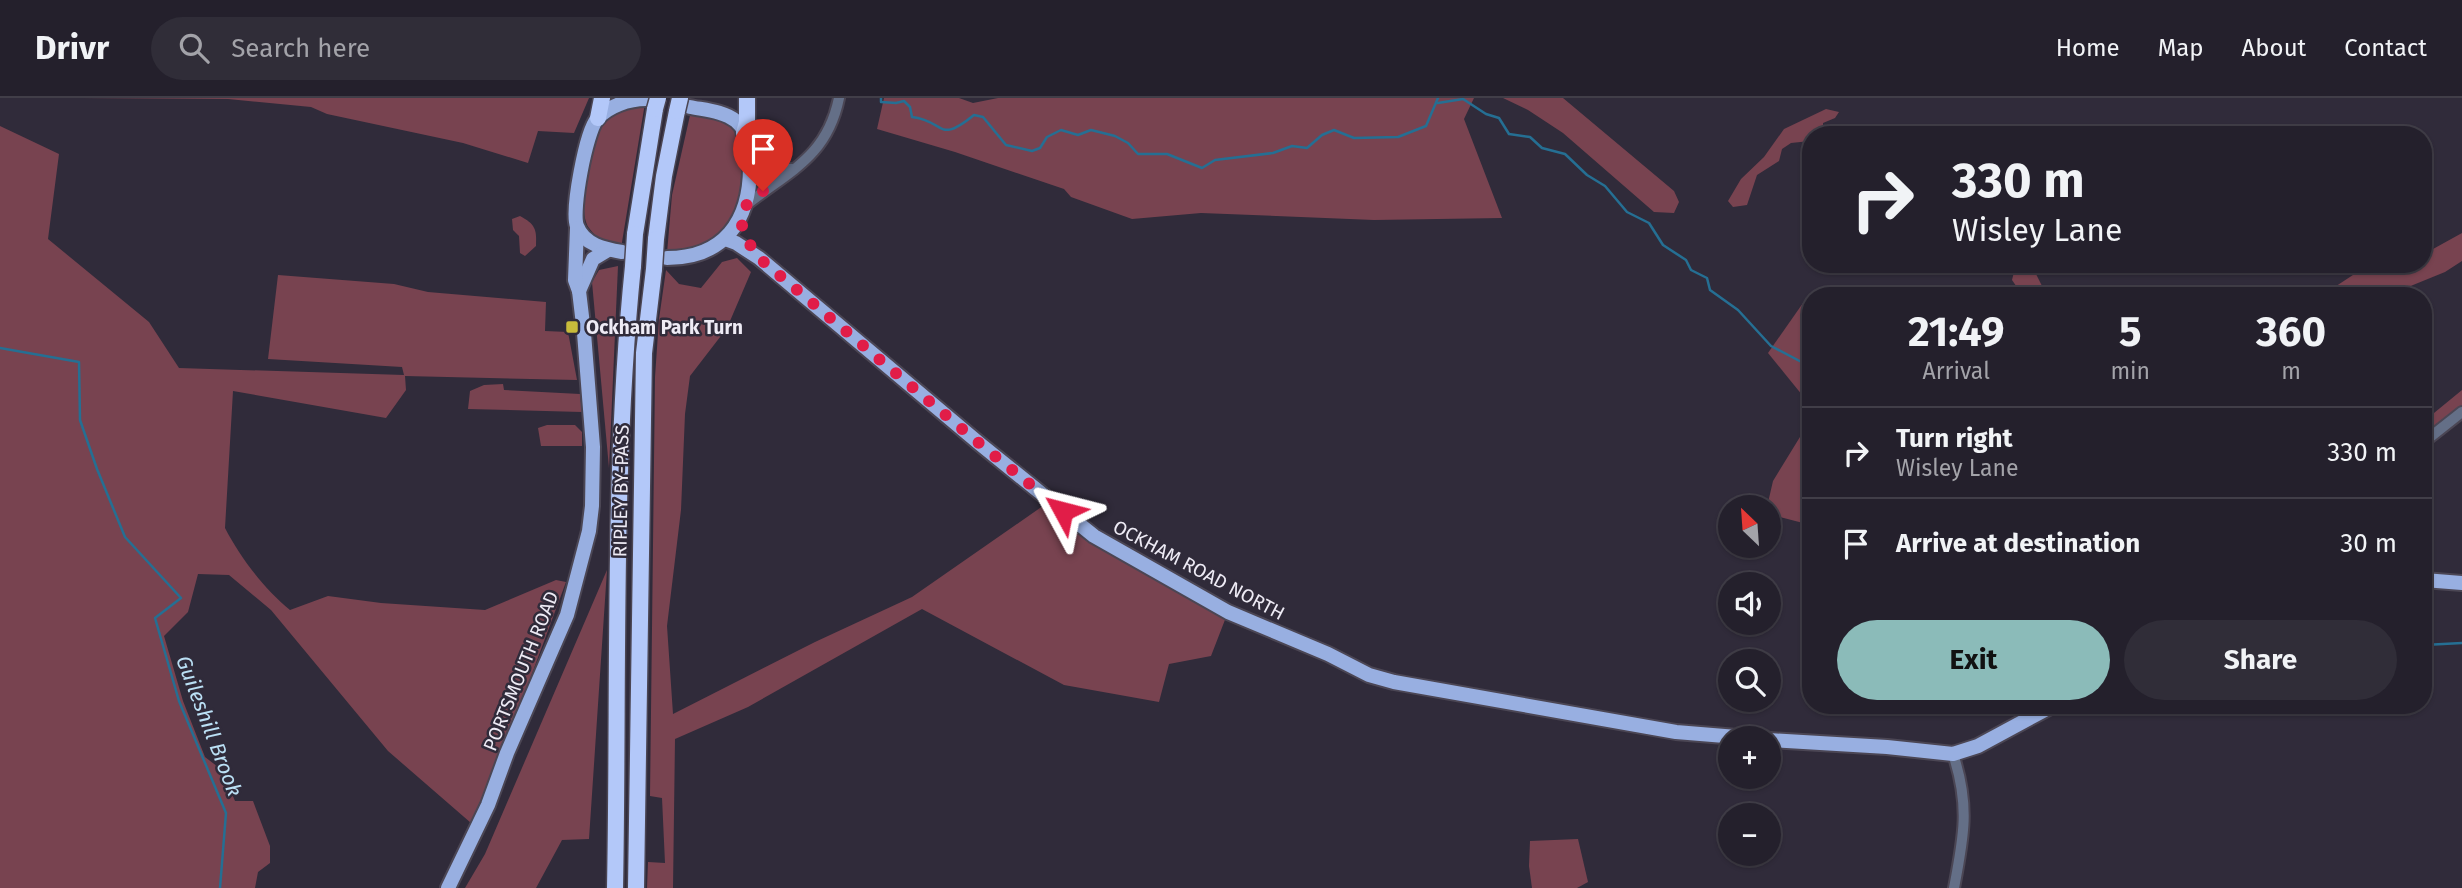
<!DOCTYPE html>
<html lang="en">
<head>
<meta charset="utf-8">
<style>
  body { margin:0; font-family:"Fira Sans",sans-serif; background:#302d38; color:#f1f3f6; height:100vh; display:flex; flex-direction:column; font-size:26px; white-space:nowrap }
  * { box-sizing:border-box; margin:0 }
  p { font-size:23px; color:#a3a3a9 }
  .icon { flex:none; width:38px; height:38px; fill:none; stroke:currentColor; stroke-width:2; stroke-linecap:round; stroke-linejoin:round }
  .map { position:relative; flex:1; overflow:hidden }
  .sheet { position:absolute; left:1802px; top:189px; width:630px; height:427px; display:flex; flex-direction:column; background:#24202c; border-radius:28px; box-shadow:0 2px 5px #0004,0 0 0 2px #413e48 }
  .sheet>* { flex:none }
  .top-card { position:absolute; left:1802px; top:28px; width:630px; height:147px; border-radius:28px; box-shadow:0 2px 5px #0004,0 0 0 2px #413e48; background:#24202c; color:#f1f3f6; overflow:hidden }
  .needle { width:46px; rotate:335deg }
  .tools { position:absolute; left:1718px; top:397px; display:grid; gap:14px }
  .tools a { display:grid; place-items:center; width:63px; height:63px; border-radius:50%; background:#24202c; box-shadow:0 2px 5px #0004,0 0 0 2px #413e48; font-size:35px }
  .pin { position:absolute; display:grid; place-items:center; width:60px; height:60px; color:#fff; margin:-72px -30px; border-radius:50% 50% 50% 0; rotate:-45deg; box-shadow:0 0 7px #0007 }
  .pin .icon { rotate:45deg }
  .me { position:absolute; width:77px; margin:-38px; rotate:308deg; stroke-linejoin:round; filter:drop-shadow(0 0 5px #0008) }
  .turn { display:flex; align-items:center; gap:24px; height:147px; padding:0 35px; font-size:32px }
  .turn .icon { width:91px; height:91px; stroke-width:2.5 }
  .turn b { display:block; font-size:49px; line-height:60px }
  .eta { display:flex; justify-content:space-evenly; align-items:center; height:119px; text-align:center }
  .eta b { font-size:42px; font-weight:700; line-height:49px }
  .button { display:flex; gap:14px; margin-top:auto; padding:14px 35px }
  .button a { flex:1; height:80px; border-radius:42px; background:#8bbbb9; color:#111; font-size:28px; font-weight:700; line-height:80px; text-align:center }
  .button a+a { background:#302d38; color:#f1f3f6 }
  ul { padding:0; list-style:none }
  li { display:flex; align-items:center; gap:21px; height:91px; padding:0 35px; border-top:2px solid #413e48 }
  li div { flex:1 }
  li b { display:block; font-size:26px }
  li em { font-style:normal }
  header { display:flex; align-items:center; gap:42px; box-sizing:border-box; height:98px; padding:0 35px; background:#24202c; border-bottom:2px solid #413e48 }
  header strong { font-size:33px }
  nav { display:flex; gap:38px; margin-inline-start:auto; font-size:24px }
  .search { width:490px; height:63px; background:#302d38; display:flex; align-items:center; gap:18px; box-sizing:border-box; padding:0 24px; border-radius:38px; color:#a3a3a9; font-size:26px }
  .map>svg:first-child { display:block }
  .green { fill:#784350 }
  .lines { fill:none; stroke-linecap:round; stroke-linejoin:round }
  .stream { stroke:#256f93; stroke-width:2.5 }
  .minor-casing { stroke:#4b4654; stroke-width:14 }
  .major-casing { stroke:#4b4654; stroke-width:18 }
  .highway-casing { stroke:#4b4654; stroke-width:19 }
  .minor { stroke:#646f87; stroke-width:10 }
  .major { stroke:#98afe1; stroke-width:14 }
  .highway { stroke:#b3c8f9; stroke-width:16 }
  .highway-bridge-casing { stroke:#4b4654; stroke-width:19; stroke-linecap:butt }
  .highway-bridge { stroke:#b3c8f9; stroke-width:16 }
  .route { stroke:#e11d48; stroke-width:12; stroke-dasharray:0 21.6 }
  .poi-dot { fill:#c8bb3b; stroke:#302b3a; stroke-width:2.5 }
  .labels { text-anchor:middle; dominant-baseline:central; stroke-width:5; stroke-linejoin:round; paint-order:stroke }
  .poi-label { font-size:19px; font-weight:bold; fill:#eeebf5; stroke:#302b3a; text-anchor:start }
  .street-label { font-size:19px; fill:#eeebf5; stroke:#302b3a }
  .water-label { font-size:21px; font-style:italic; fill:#bbe0f5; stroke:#302b3a }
</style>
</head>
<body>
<header>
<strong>Drivr</strong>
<div class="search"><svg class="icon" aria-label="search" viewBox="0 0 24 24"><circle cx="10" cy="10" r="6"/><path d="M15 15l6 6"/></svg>Search here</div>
<nav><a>Home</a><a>Map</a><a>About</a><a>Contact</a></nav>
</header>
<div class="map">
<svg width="2462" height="790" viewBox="0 0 2462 790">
  <rect width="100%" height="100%" fill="#302b3a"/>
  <!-- green -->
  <g class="green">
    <polygon points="81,0 589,0 574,35 538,33 528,65 463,45 327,16 311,9 228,1"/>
    <polygon points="884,0 959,0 973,5 998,0 1474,0 1464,21 1502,120 1374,122 1201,115 1132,121 1071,99 1064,91 955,54 877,31"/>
    <polygon points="1503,0 1563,0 1674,93 1679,104 1674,115 1654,114 1563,35 1528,12"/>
    <path d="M645 5 622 144V149C608 145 597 142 589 130 575 109 594 44 604 22L610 16Z"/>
    <polygon points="1826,11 1839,14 1835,20 1823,25 1823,31 1816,37 1811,37 1810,43 1791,45 1782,51 1779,63 1757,77 1747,107 1733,109 1728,103 1741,81 1764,59 1784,31"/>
    <polygon points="691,13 728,22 742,41 744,72 742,104 727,130 714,142 701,149 667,155 672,97"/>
    <path d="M0 28 59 56 48 141 149 224 179 270 404 277 402 269 268 261 278 177 394 186 428 194 546 204 545 233 568 234 577 282 405 278 406 292 386 320 233 293 225 430C240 459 264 491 290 512L328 498 381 505 485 512 556 482 566 484 513 627 471 725 388 653 271 512 229 477 198 476 188 514 164 538 183 603 205 659 222 672 235 703H253L270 748V765L258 774 255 790H0Z"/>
    <path d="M520 118C535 126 537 131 536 148L525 158 520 155 519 138 513 132 512 121Z"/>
    <polygon points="2462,135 2462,163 2445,174 2386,198 2321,198 2356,175 2382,166 2424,166 2424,156"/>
    <polygon points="737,160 751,174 727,230 690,278 685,316 681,412 667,528 673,616 815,544 912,499 1050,403 1228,514 1211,558 1169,566 1159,604 1064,587 922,511 748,609 675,641 673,790 647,790 648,764 665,765 662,700 650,698 655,279 659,221 666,172 679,186 701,190 722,164"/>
    <polygon points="2016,166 2031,166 2047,198 2023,198 2012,182"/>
    <polygon points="618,168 609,370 592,184 599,172"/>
    <polygon points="1803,205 1811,211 1811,308 1768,255"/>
    <polygon points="503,286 504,292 580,296 582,314 468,311 470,293 484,287"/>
    <polygon points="2462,292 2462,312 2424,341 2424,322 2427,318 2434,315"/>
    <polygon points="1811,321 1811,433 1803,425 1769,416 1769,410 1767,409 1773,383"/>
    <polygon points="547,327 575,327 582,334 582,348 541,348 538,330"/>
    <polygon points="607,472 589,741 562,742 536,790 465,790 485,756"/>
    <polygon points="1578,741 1588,784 1577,790 1532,790 1529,768 1530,743"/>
  </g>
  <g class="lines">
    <!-- stream -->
    <g class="stream">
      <path d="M881 0V4L896 5 904 3 910 9 912 19C946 23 937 47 974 17L983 19 1006 47 1032 53 1040 50 1047 39 1061 32 1078 37 1091 32 1115 38 1128 45 1138 56H1167L1202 70 1215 62 1273 55 1292 48 1307 50 1322 37 1334 32 1354 40 1398 39 1426 28 1438 0"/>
      <polyline points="1438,5 1463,1 1486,16 1499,20 1509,36 1530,39 1542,50 1565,56 1587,77 1605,88 1627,114 1649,125 1663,147 1686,162 1691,172 1707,180 1710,192 1738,212 1771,248 1811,269"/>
      <polyline points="0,250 79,264 80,322 97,371 125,439 181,500 155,520 179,603 226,715 220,790"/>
      <polyline points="2424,547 2462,545"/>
    </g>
    <!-- minor casing -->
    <g class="minor-casing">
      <g id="minor">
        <path d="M751 48C761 66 773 71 794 71"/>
        <path d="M746 107C789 73 827 59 839 0"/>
        <polyline points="2424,344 2462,314"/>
        <path d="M1953 656C1970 707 1964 738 1954 790"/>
      </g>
    </g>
    <!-- major casing -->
    <g class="major-casing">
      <g id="major">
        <polyline points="725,141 736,145 759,160 980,346 1094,438 1228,514 1328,556 1369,577 1394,584 1676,634 1749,640"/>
        <path d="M622 154C605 151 584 147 577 128 571 113 586 34 597 21 608 8 629 1 646 1"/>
        <path d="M667 160C724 160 750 123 750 69 750 53 749 34 736 23 724 13 705 12 690 9"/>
        <polyline points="579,193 593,161 608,152"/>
        <polyline points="2424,482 2462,485"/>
        <polyline points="1769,642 1887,649 1953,656 1978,648 2054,607"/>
        <polyline points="448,790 488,707 507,655 567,517 589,433 592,408 593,349 584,235 579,193 575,182 577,130"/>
      </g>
    </g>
    <!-- highway casing -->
    <g class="highway-casing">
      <g id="highway">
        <polyline points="598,20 602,0"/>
        <polyline points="744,35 747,24 747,0"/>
        <polyline points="635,136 655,11"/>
        <polyline points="656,141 664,78 677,13"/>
        <path d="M615 790C619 583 612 374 633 168"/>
        <polyline points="636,790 644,255 654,171"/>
      </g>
    </g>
    <!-- minor -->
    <use href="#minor" class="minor"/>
    <!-- major -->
    <use href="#major" class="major"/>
    <!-- highway -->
    <use href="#highway" class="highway"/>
    <!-- highway-bridge casing -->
    <g class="highway-bridge-casing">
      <g id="highway-bridge">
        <polyline points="655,11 658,0"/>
        <polyline points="677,13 680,0"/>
        <polyline points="633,168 635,136"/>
        <polyline points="654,171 656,141"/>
      </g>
    </g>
    <!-- highway-bridge -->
    <use href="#highway-bridge" class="highway-bridge"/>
  </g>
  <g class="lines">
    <!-- route -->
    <path class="route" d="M763 93C758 98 749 102 746 108 734 125 749 146 759 160L980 346 1063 413"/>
  </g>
  <!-- markers -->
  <rect class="poi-dot" x="565" y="222" width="14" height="14" rx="3.5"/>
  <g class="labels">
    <!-- poi labels -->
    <g class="poi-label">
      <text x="586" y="229">Ockham Park Turn</text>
    </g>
    <!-- street labels -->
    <g class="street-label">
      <text transform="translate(621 393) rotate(-89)">RIPLEY BY-PASS</text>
      <text transform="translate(1199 472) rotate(28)">OCKHAM ROAD NORTH</text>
      <text transform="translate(521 573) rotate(-68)">PORTSMOUTH ROAD</text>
    </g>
    <!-- water labels -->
    <g class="water-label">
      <text transform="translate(209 628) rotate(69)">Guileshill Brook</text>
    </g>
  </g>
</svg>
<div class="tools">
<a><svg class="needle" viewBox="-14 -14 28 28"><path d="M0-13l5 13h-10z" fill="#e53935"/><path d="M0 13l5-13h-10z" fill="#a3a3a9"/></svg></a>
<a><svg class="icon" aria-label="sound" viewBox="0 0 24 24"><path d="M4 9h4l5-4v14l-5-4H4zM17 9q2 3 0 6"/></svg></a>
<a><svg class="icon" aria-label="search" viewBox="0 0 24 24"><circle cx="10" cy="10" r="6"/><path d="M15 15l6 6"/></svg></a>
<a>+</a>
<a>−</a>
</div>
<div class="pin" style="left:763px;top:93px;background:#d93025"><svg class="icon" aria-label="arrive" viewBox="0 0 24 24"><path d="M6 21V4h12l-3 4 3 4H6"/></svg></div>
<svg class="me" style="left:1063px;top:413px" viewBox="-20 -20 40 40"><path d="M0-17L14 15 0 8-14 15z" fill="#e11d48" stroke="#fff" stroke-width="4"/></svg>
<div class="top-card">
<div class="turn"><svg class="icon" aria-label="right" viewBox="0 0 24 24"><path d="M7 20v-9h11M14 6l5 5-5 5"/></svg><div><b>330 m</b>Wisley Lane</div></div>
</div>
<section class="sheet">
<div class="eta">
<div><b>21:49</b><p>Arrival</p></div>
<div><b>5</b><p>min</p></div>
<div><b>360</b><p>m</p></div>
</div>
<ul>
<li><svg class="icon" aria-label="right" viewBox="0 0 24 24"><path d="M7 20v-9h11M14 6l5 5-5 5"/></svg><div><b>Turn right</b><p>Wisley Lane</p></div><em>330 m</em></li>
<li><svg class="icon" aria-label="arrive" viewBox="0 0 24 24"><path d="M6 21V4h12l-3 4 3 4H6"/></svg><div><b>Arrive at destination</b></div><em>30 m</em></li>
</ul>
<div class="button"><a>Exit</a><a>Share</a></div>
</section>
</div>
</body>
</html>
